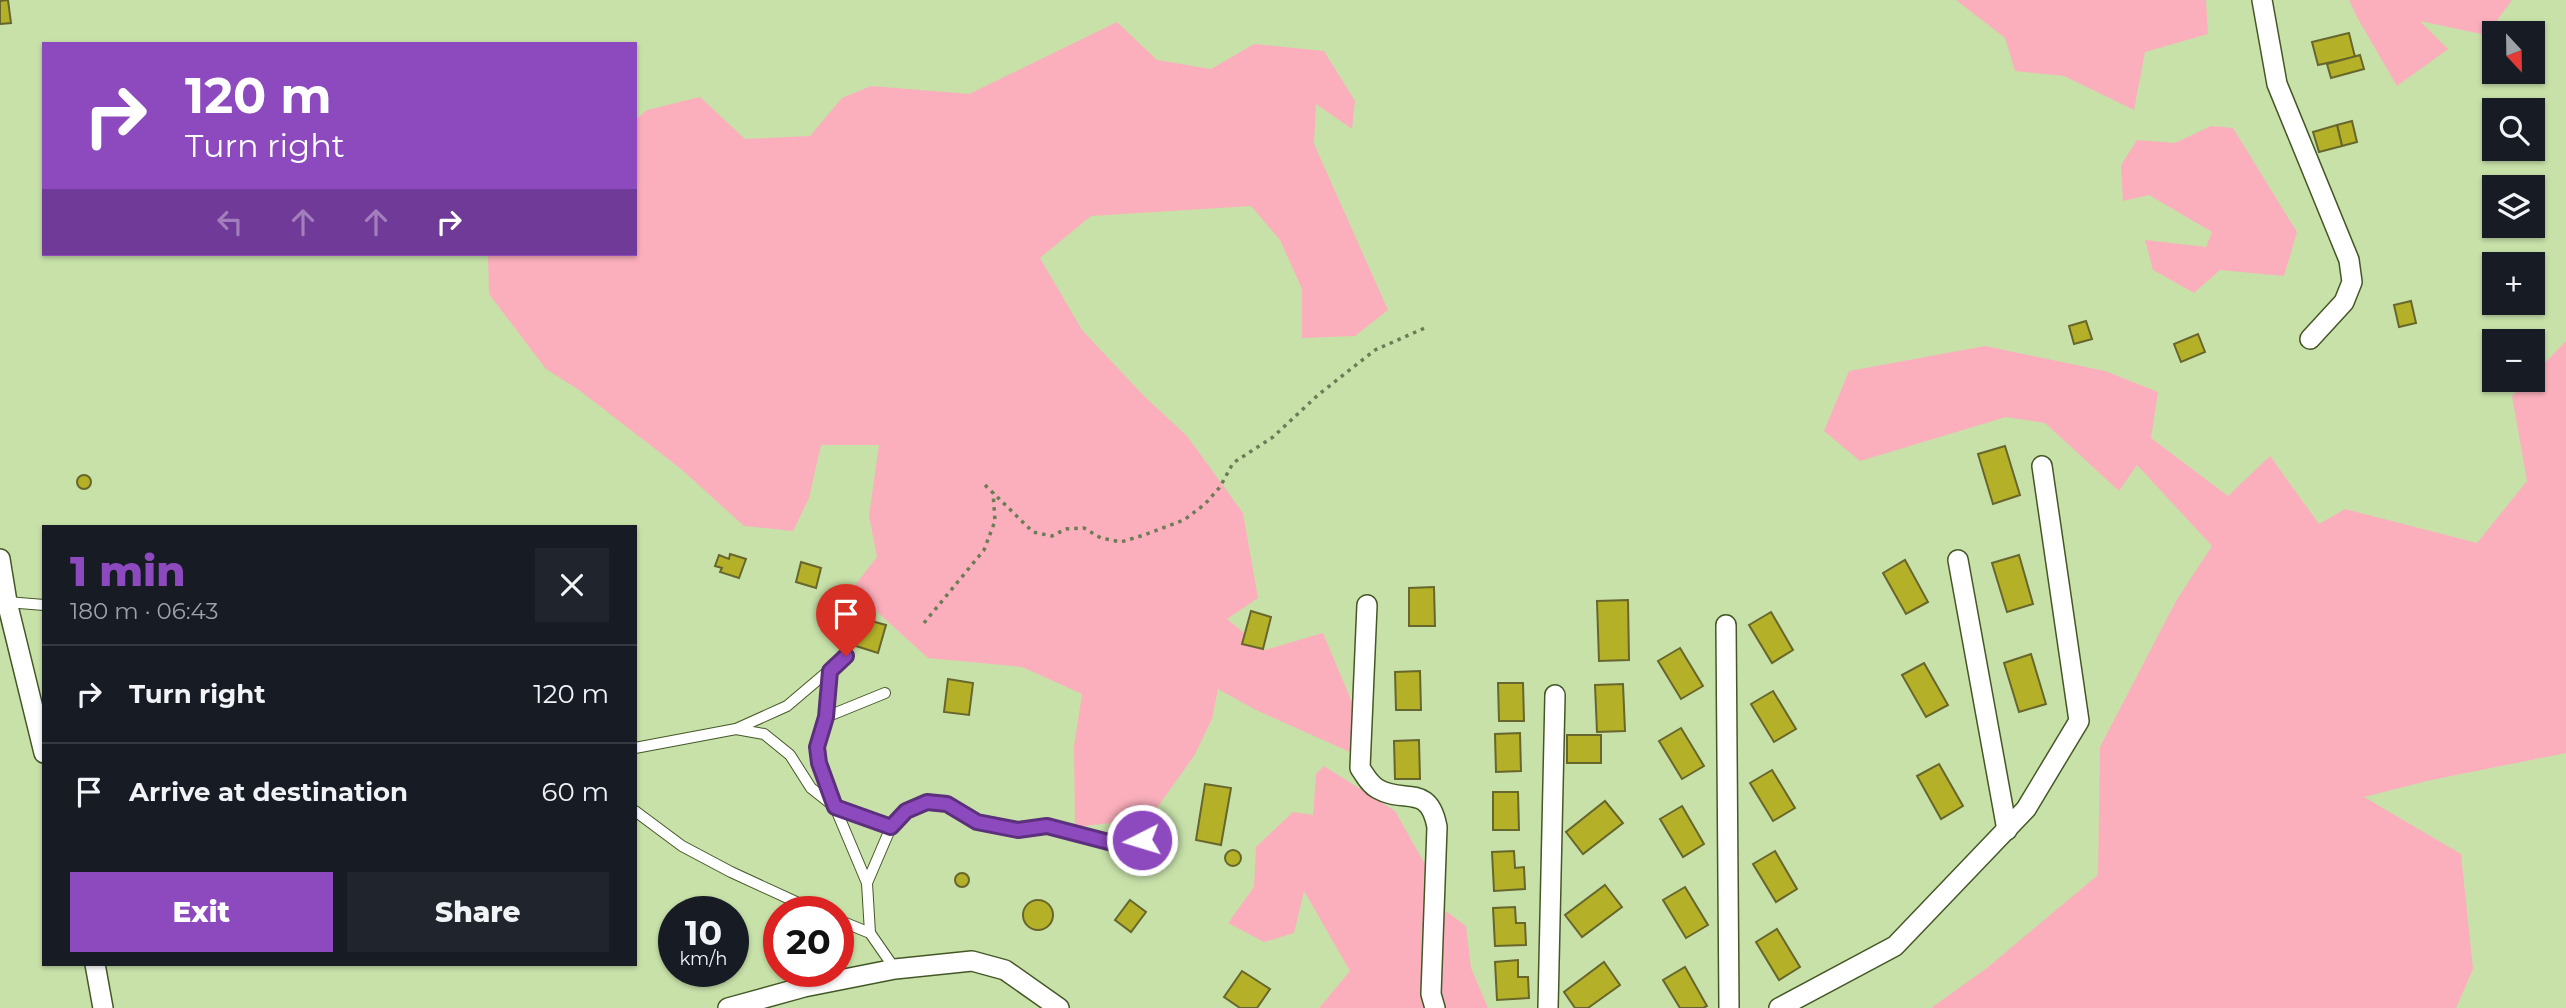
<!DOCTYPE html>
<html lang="en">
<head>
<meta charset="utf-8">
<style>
  body { margin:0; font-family:Montserrat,sans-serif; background:#20242c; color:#f1f3f6; height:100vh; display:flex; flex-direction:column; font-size:26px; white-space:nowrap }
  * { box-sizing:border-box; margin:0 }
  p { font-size:23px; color:#9ea1a6 }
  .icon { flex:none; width:38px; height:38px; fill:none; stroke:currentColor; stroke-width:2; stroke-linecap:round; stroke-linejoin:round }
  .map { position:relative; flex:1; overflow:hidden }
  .sheet { position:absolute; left:42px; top:525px; width:595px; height:441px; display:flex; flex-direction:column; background:#171b24; border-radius:0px; box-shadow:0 2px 5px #0004 }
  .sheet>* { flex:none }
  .guide { position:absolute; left:42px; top:42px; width:595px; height:214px; border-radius:0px; box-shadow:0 2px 5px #0004; background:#8d4abf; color:#fff; overflow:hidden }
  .needle { width:46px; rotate:158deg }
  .controls { position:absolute; left:2482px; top:21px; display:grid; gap:14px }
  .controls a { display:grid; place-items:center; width:63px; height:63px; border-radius:0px; background:#171b24; box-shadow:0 2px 5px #0004; font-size:35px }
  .speed { position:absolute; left:658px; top:896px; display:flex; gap:14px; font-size:35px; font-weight:700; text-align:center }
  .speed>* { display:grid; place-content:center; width:91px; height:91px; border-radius:50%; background:#171b24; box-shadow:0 2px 5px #0004; line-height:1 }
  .speed small { font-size:18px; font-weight:400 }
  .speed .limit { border:10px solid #d22; background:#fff; color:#111 }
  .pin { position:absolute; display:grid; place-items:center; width:60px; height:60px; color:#fff; margin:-72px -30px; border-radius:50% 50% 50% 0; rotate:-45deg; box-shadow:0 0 7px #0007 }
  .pin .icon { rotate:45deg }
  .me { position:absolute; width:77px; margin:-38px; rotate:265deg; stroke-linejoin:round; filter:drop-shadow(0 0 5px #0008) }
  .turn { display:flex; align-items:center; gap:24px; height:147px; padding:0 28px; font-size:32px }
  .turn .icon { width:91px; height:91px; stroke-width:2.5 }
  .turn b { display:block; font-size:49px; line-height:60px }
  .lanes { display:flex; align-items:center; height:66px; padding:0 28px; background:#0003; justify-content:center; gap:35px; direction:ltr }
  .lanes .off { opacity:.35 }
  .round { display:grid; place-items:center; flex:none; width:74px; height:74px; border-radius:0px; background:#20242c }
  .headline { display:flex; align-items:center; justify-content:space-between; height:119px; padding:0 28px }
  h1 { font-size:42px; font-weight:800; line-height:52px; color:#8d4abf }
  .primary-button { display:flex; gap:14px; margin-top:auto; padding:14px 28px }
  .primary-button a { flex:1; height:80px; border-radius:0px; background:#8d4abf; color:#fff; font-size:28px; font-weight:800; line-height:80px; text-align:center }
  .primary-button a+a { background:#20242c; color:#f1f3f6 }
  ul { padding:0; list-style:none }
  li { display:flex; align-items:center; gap:21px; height:98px; padding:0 28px; border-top:2px solid #363941 }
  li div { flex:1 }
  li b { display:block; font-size:26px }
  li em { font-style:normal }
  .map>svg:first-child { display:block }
  .green { fill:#fbafbc }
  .building { fill:#b4b128; stroke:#67662c; stroke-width:2 }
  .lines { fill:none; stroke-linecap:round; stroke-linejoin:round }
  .service-casing { stroke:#445826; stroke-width:12 }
  .minor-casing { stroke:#445826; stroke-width:22 }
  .path { stroke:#6c7c57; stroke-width:3.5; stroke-dasharray:3.5 5; stroke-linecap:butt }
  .service { stroke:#fff; stroke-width:10 }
  .minor { stroke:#fff; stroke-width:19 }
  .route-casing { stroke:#5c307c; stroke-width:18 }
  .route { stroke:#8d4abf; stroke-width:12 }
</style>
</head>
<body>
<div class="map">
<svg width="2566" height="1008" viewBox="0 0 2566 1008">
  <rect width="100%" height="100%" fill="#c8e1a9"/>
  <!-- green -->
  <g class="green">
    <polygon points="1956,0 2206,0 2208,34 2145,52 2134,110 2064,76 2015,71 2005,38"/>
    <polygon points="2349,0 2512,0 2486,35 2420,21 2448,49 2397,86 2358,19"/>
    <polygon points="1117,22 1157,60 1211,69 1254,44 1324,51 1355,101 1352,129 1316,104 1314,144 1388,310 1355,336 1302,338 1302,289 1280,240 1251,206 1091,216 1040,258 1082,330 1144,396 1187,436 1243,513 1258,598 1227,619 1265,650 1323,633 1359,719 1352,753 1256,710 1218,689 1212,719 1194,756 1149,819 1075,827 1074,746 1082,694 1022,667 928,658 852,589 877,557 869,516 879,445 821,445 809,498 793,531 744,526 681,469 579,390 546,369 489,294 488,254 635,254 635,120 647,110 700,97 745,139 810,136 842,98 871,86 969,94"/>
    <polygon points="2211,126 2233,128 2297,232 2284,276 2220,270 2194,293 2153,270 2145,240 2206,247 2212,232 2149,195 2123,201 2121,165 2137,140 2175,143"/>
    <polygon points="2566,341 2566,753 2431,780 2364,797 2461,854 2473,969 2456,1008 1931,1008 1987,968 2098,875 2100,747 2176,601 2212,546 2137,465 2119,491 2045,423 2006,417 1860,461 1824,431 1849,371 1985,346 2105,371 2158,392 2151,438 2228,496 2270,456 2319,524 2345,509 2477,543 2527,481 2512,396 2528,380 2532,380 2532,376"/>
    <polygon points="1324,766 1395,811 1430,873 1443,909 1466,926 1471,968 1488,1008 1319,1008 1350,971 1304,891 1294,933 1264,942 1228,923 1254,887 1256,847 1293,812 1313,815 1316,774"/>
  </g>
  <!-- building -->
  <g class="building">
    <polygon points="8,0 11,23 0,24 0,1"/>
    <polygon points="2349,33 2355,57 2318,65 2312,42"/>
    <polygon points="2360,55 2364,69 2331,78 2327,64"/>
    <polygon points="2352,121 2357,142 2342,146 2337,125"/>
    <polygon points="2337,125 2342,146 2319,152 2313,132"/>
    <polygon points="2411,301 2416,323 2399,327 2394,305"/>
    <polygon points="2086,321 2092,339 2074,344 2069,326"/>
    <polygon points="2198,334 2205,352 2181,362 2174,344"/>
    <polygon points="2005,446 2020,495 1993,504 1978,454"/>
    <circle cx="84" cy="482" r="7"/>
    <polygon points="730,554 746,559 739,578 720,572 722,568 715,566 719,555 729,559"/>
    <polygon points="2019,555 2033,604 2007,612 1992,563"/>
    <polygon points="1905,560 1928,602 1906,614 1883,573"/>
    <polygon points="801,562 821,568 816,588 796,582"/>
    <polygon points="1434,587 1435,626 1409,626 1409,588"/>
    <polygon points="1628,600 1629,660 1599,661 1597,601"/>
    <circle cx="841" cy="617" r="9"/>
    <polygon points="1251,611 1271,617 1263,649 1242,644"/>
    <polygon points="1771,612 1793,650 1772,663 1749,625"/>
    <polygon points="864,619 886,625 878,653 856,646"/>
    <polygon points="1680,648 1703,686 1681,699 1658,661"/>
    <polygon points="2031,654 2046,704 2019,712 2004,663"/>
    <polygon points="1924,663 1948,705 1926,717 1902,675"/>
    <polygon points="1420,671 1421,710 1396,710 1395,672"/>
    <polygon points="948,679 973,683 969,715 944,712"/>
    <polygon points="1498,683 1523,683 1524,721 1499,721"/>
    <polygon points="1623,684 1625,731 1597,732 1595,685"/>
    <polygon points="1773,691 1796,729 1774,742 1751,704"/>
    <polygon points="1681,728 1704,766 1682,779 1659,741"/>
    <polygon points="1520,733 1521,771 1496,772 1495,734"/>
    <rect x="1567" y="735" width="34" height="28"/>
    <polygon points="1419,740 1420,779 1395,779 1394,741"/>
    <polygon points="1939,764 1963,806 1941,819 1917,776"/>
    <polygon points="1772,770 1795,808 1773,821 1750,783"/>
    <polygon points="1205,784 1231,788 1221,845 1196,840"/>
    <polygon points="1493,792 1518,792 1519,830 1493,830"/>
    <polygon points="1605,801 1623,823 1583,854 1566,832"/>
    <polygon points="1682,806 1704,844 1683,857 1660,819"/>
    <circle cx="1233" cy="858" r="8"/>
    <polygon points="1514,851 1515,868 1524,867 1525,889 1494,891 1492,852"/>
    <polygon points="1775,851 1797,889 1776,902 1753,864"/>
    <circle cx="962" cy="880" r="7"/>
    <polygon points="1605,885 1622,907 1582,937 1565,915"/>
    <polygon points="1685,887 1708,925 1686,938 1663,900"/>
    <polygon points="1130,900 1146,912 1131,932 1115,920"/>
    <circle cx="1038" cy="915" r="15"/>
    <polygon points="1515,907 1516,923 1525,923 1526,945 1495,946 1493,908"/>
    <polygon points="1777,929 1800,967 1779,980 1756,942"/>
    <polygon points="1518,960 1518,977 1528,977 1529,998 1497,1000 1495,962"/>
    <polygon points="1604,962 1620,985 1588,1008 1575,1008 1564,992"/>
    <polygon points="1685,967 1707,1006 1703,1008 1680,1008 1663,980"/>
    <polygon points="1242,971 1270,989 1257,1008 1240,1008 1224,997"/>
  </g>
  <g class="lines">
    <!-- service casing -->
    <g class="service-casing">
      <g id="service">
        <polyline points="7,602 44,605"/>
        <polyline points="830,671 826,717 817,747 819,763 835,807 867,883 870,933"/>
        <polyline points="826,717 885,693"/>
        <polyline points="736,729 764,734 790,755 811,788 835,807 891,827"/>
        <polyline points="635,748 736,729 787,706 846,656"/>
        <polyline points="635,811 682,846 731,872 818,912"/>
        <polyline points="867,883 891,827 906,811 927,802 947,804 977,822 1018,830 1047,826 1124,846 1160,833"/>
        <polyline points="838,920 870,933 895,969"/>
      </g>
    </g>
    <!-- minor casing -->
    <g class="minor-casing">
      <g id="minor">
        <polyline points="2262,0 2277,84 2349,260 2352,282 2344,302 2310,339"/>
        <polyline points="0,559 7,602 44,753"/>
        <polyline points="1958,560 2007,830"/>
        <path d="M1367 605 1360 768C1365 775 1369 784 1378 789 1404 804 1429 783 1437 827L1431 994 1435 1008"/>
        <polyline points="1726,625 1729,1008"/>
        <polyline points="95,964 103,1008"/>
        <polyline points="728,1008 804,987 895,969 972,961 1005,970 1059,1008"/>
        <polyline points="1548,1008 1555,695"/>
        <polyline points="1779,1008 1895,946 2026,809 2079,721 2042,466"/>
      </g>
    </g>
    <!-- path -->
    <g class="path">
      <polyline points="985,485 1033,532 1052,536 1066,529 1084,528 1101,538 1121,542 1144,535 1184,520 1205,504 1220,487 1233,463 1273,437 1318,395 1375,350 1427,327"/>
      <polyline points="924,623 984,550 995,521 993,492"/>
    </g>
    <!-- service -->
    <use href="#service" class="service"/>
    <!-- minor -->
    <use href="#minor" class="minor"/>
  </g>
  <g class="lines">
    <!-- route casing -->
    <g class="route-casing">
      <polyline id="route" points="846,656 830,671 826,717 817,747 819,763 835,807 891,827 906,811 927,802 947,804 977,822 1018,830 1047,826 1124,846 1142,840"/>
    </g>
    <!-- route -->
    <use href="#route" class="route"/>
  </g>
</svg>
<div class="controls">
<a><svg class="needle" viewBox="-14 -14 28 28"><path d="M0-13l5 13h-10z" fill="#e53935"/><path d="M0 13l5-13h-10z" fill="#9ea1a6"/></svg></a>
<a><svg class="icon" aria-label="search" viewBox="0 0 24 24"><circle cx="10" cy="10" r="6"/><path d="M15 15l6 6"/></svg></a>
<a><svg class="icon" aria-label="layers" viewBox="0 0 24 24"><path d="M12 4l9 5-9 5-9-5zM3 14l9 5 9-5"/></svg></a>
<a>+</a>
<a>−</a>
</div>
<div class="speed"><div>10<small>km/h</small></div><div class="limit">20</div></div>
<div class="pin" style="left:846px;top:656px;background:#d93025"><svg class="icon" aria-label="arrive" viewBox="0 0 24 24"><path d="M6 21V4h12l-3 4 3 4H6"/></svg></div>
<svg class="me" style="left:1142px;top:840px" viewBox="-20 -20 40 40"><circle r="17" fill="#8d4abf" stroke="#fff" stroke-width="3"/><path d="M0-11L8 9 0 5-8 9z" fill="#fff"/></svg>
<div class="guide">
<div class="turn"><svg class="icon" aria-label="right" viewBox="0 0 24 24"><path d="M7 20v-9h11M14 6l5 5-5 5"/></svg><div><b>120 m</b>Turn right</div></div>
<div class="lanes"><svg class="icon off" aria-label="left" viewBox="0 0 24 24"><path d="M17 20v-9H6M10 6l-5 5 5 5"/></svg><svg class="icon off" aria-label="ahead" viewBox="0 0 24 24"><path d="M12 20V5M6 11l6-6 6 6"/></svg><svg class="icon off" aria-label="ahead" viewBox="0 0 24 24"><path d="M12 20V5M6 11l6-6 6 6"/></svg><svg class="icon" aria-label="right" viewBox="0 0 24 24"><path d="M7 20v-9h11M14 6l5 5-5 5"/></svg></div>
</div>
<section class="sheet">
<div class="headline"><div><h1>1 min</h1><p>180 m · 06:43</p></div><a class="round"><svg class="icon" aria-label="close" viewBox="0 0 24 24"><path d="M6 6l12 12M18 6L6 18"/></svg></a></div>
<ul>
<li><svg class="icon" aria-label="right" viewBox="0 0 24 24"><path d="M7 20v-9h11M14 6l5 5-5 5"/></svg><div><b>Turn right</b></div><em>120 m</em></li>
<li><svg class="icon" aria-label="arrive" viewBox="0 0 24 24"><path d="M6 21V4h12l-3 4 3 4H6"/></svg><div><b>Arrive at destination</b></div><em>60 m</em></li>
</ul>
<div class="primary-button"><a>Exit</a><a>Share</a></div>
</section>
</div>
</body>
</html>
